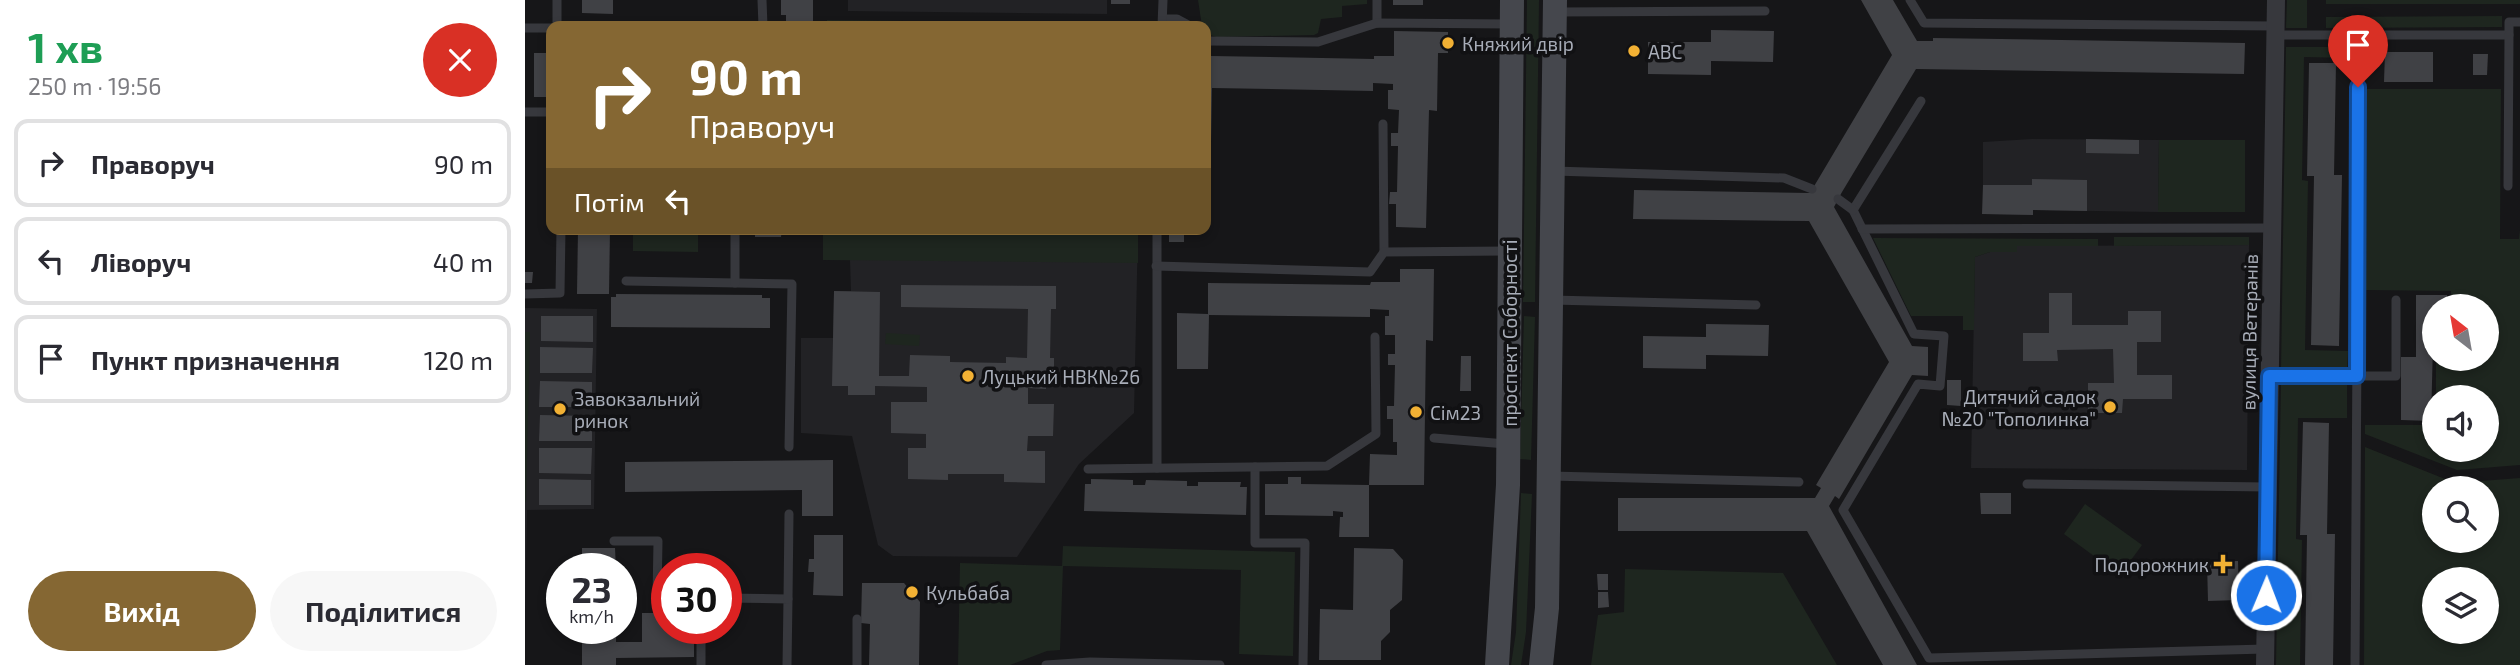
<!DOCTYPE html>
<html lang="uk">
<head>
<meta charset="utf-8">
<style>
  body { margin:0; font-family:"Exo 2",sans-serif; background:#f7f7f7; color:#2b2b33; height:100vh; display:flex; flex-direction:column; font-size:26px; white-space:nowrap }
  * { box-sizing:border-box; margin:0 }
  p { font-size:23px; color:#7c7c81 }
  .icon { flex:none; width:38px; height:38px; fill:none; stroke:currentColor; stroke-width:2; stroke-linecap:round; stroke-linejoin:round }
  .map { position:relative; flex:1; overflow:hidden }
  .drawer { display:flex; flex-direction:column; background:#fff; width:525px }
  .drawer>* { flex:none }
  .top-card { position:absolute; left:21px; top:21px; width:665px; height:214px; border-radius:14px; box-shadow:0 4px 10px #0003; background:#856733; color:#fff; overflow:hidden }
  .needle { width:46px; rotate:329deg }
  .buttons { position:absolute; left:1897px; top:294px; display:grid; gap:14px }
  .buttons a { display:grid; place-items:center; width:77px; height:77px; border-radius:50%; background:#fff; box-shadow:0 4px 10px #0003; font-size:35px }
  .speed { position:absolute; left:21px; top:553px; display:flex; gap:14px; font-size:35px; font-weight:700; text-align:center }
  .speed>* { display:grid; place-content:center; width:91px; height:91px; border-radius:50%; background:#fff; box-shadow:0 4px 10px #0003; line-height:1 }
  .speed small { font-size:18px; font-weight:400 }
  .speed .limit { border:10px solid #d22; background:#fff; color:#111 }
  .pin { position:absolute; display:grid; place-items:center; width:60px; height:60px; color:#fff; margin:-72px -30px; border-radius:50% 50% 50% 0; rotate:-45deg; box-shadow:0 0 7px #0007 }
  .pin .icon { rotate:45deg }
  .me { position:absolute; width:77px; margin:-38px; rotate:1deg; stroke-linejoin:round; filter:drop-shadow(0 0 5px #0008) }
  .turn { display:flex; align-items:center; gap:24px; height:147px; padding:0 28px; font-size:32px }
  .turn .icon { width:91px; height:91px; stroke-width:2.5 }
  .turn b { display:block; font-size:49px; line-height:60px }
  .then { display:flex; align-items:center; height:66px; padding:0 28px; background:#0003; gap:14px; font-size:26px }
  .round { display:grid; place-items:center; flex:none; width:74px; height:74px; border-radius:37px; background:#f7f7f7 }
  .headline { display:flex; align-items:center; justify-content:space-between; height:119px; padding:0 28px }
  h1 { font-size:42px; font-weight:700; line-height:52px; color:#1e9e55 }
  .button { display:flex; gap:14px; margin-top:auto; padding:14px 28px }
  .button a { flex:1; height:80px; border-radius:42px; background:#856733; color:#fff; font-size:28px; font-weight:700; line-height:80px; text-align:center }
  .button a+a { background:#f7f7f7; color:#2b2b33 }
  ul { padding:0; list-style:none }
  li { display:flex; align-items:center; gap:21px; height:88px; margin:0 14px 10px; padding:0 14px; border:4px solid #e1e1e2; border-radius:14px }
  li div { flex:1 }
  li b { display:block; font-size:26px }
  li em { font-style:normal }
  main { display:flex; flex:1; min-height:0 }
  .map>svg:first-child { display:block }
  .built { fill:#222225 }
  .green { fill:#1e261f; fill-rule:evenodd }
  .building { fill:#404145 }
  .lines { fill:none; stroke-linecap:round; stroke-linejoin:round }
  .lane { stroke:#37383d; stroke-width:9 }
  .street { stroke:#37383d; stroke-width:18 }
  .secondary { stroke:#45474d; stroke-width:24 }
  .route-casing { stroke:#114b97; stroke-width:18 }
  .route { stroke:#1a73e8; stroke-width:12 }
  .poi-dot { fill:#f2b134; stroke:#111113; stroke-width:2.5 }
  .labels { text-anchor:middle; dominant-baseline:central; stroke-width:7; stroke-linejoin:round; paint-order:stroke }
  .poi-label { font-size:19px; fill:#a8adb8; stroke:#111113; text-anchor:start }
  .street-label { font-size:19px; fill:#a8adb8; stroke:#111113 }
</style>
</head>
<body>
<main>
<section class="drawer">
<div class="headline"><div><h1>1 хв</h1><p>250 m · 19:56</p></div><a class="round" style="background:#d93025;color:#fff"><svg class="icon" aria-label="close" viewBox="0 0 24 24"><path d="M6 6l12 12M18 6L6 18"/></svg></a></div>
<ul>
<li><svg class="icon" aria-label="right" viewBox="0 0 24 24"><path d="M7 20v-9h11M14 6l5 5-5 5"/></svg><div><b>Праворуч</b></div><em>90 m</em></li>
<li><svg class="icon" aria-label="left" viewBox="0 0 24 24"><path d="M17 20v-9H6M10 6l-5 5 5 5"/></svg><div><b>Ліворуч</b></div><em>40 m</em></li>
<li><svg class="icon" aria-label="arrive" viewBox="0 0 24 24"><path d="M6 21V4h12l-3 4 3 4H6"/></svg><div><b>Пункт призначення</b></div><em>120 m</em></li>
</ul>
<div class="button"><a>Вихід</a><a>Поділитися</a></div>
</section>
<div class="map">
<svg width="1995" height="665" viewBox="0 0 1995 665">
  <rect width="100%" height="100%" fill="#161618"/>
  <!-- built -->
  <g class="built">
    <polygon points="323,0 582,0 582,14 323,11"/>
    <polygon points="1507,139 1634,140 1633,212 1508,210 1508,215 1458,214 1458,142"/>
    <polygon points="298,229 613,229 609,413 554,464 492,557 368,556 353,545 327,436 276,433 276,338 308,338 309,291 326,291 325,260 298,260"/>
    <polygon points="1724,245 1722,470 1446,468 1450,257 1465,252 1492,252 1492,246"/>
    <polygon points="0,308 72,309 69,509 2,510 0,612"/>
  </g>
  <!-- green -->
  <g class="green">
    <polygon points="673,0 842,0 842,4 817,6 817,17 796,19 793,33 789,35 692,37 681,34 681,26 677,26"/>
    <polygon points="1002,0 1014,0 1010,302 998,302"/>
    <polygon points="1762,0 1782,0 1782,28 1761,28"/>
    <rect x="1801" y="0" width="194" height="4"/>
    <polygon points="1977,16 1977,27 1801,28 1801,17"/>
    <polygon points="302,20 616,24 616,26 301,26"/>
    <polygon points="1761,47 1824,47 1824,58 1779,57 1777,180 1783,181 1780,350 1823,351 1822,370 1756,370"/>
    <polygon points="1842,89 1976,89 1975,239 1994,239 1995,230 1995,465 1932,470 1840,434 1840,425 1909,425 1909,450 1962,450 1962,397 1911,397 1911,363 1926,364 1926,359 1962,359 1962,306 1926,306 1926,291 1841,290"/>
    <polygon points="1634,140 1720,140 1720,212 1633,212"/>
    <polygon points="108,229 173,229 173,252 108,251"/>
    <polygon points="298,229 613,229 613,263 298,260"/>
    <polygon points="1589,237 1724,237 1724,245 1589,246"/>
    <polygon points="1348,238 1573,239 1573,246 1492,246 1492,252 1465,252 1450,257 1449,330 1438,330 1438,316 1386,316"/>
    <polygon points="999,316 1010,317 1006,460 995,459"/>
    <polygon points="0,332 5,332 1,502 0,502"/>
    <polygon points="361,333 395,335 394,346 360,344"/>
    <polygon points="1756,382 1822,382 1822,418 1773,418 1771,539 1777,540 1775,665 1751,665"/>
    <path d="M1840 447 1930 483 1995 478V665H1839ZM1909 488H1962V541H1909ZM1909 579H1962V632H1909Z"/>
    <polygon points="996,493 1007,494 1001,632 996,665 986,665 991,632"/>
    <polygon points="1560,504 1617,545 1595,575 1539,534"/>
    <polygon points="538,546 770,552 768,656 714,654 716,570 538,566 535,650 522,651 485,665 433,665 435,563 537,566"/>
    <polygon points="1100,569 1258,573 1312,665 1066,665 1073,615 1099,612"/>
  </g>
  <!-- building -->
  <g class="building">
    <polygon points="57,0 88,0 88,14 57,13"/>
    <polygon points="256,0 288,0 288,26 261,26 261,15 256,15"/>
    <rect x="586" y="0" width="19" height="4"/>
    <rect x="868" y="0" width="30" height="5"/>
    <polygon points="1336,0 1368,0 1392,41 1408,41 1408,38 1720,43 1719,74 1391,69 1317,192 1309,207 1387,346 1403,347 1403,376 1387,375 1314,499 1310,496 1304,506 1392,665 1358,665 1282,531 1093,531 1093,498 1290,498 1296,488 1291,485 1364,362 1284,221 1108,219 1109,190 1285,193 1367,55"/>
    <polygon points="1186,30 1249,31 1248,62 1186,61 1186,75 1123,74 1123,42 1186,42"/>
    <polygon points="869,31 923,32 923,53 913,53 912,111 904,110 901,228 871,227 871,204 864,204 865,192 872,192 873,146 866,146 866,133 873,133 874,110 863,109 863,90 868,90 868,84 848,83 848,91 687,88 686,142 681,142 681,87 686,87 686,56 849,59 849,56 869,56"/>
    <polygon points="1860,52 1908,52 1908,82 1859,82"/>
    <polygon points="9,53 23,53 22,97 9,97"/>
    <polygon points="1948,54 1963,54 1962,75 1948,75"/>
    <polygon points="1784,63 1811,63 1809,175 1817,175 1814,346 1786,345 1789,176 1782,176"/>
    <polygon points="1561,139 1614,140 1614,154 1561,153"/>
    <polygon points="1507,179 1562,180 1562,211 1508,210 1508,215 1457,214 1458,185 1507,185"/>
    <polygon points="53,229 85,229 84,294 52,294"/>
    <polygon points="230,229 257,229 256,237 230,237"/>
    <rect x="644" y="229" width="15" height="13"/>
    <polygon points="875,269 909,269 908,341 901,340 899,485 844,485 845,454 872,455 872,442 868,442 868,419 862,419 862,406 869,406 870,365 863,365 863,354 870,354 870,335 860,335 860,316 864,316 864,310 845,309 845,317 684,315 683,369 652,369 652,313 683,314 683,283 845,285 846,282 875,282"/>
    <polygon points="0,272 8,272 7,283 0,283"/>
    <polygon points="376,285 531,286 531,309 526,309 525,358 529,358 529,381 521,381 521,389 503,388 503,404 529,404 528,436 503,436 502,451 520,451 520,483 479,482 479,474 423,474 423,480 383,479 383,448 401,448 401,434 366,433 366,402 402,402 402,387 350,386 350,395 323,395 323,386 307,386 309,291 355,292 354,376 384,376 385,355 425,356 425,362 481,363 481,357 502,358 503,309 376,307"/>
    <polygon points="1524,293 1547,293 1547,325 1603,325 1603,311 1636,311 1636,342 1612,342 1612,375 1647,375 1647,399 1598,399 1597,413 1563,413 1563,383 1589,383 1588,349 1532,350 1533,361 1498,361 1498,333 1524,333"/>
    <polygon points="91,294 237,295 237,298 245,298 245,328 86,327 86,297 91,297"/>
    <polygon points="1891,295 1922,295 1922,306 1909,306 1906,421 1876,420 1876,357 1891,357"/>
    <polygon points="16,316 68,316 68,342 16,341"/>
    <polygon points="1181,324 1244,325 1243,356 1181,355 1181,369 1118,368 1118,336 1181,337"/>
    <polygon points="15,347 68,348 67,373 15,373"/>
    <polygon points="936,356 946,356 946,391 935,391"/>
    <polygon points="1422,380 1436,380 1436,406 1422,405"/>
    <polygon points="15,381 67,382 67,407 14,407"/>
    <polygon points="15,415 67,416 67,441 14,441"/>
    <polygon points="1778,422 1804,423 1802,534 1810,534 1808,665 1780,665 1782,535 1775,535"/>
    <polygon points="14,448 67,448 66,474 14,473"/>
    <polygon points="308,460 308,516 277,516 277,490 100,492 100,462"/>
    <polygon points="763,477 776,477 776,484 844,485 844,537 814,537 815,517 818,517 818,512 808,511 808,516 740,515 740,484 763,484"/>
    <polygon points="14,479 66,480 66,505 14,505"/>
    <polygon points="566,479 608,480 608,485 620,485 621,480 662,481 662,486 673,486 673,482 716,482 715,487 722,487 721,515 559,511 560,484 566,484"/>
    <polygon points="1455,493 1486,493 1486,514 1456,514"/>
    <polygon points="289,535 318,535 318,596 288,595 289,572 283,572 284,559 289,559"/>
    <polygon points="57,548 90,548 91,569 57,569"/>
    <polygon points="829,548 868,549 878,560 877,600 865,610 865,632 856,641 856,660 794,660 795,609 828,610"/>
    <polygon points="1713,561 1714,600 1683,601 1682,562"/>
    <polygon points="1072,574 1083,574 1083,590 1073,590"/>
    <polygon points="337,583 379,583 395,602 394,665 344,665 345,624 336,623"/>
    <polygon points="1073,592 1083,592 1084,607 1073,608"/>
    <polygon points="117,613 142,613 142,628 169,628 169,657 91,658 91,665 57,665 57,628 91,628 91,642 117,642"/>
  </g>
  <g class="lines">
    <!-- lane -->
    <g class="lane">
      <polyline points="32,0 32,26"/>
      <polyline points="237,0 238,26"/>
      <polyline points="852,0 852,23"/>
      <polyline points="1385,0 1399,23 1750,26"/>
      <polyline points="1031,12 1240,11"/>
      <polyline points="638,19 652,19 665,26"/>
      <polyline points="637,26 638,0"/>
      <polyline points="0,28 26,28"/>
      <polyline points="1750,35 1984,35 1984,22 1995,22"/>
      <polyline points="681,41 793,42 852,23 985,24"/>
      <polyline points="1396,101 1328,210 1389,334 1419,336 1415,386 1393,384 1318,510 1404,658 1740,649"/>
      <polyline points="0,112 26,112"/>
      <polyline points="858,124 859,252"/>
      <polyline points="1029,171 1259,178 1287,189"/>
      <polyline points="1983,186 1984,35"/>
      <polyline points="1313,199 1328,210"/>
      <polyline points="632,229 632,468"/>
      <polyline points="1337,229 1747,228"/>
      <polyline points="631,266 845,272 859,252 982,251"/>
      <polyline points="101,281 267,284 264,447"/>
      <polyline points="210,283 210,229"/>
      <polyline points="0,294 35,293 36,229"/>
      <polyline points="1027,300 1231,305"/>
      <polyline points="1744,376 1871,376 1871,300"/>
      <polyline points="909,438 981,444"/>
      <polyline points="730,467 730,543 780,543 778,665"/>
      <polyline points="563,469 802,466 851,434 850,337"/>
      <polyline points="1025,476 1274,482"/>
      <polyline points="1502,484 1743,487"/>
      <polyline points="89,541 133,541 132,598 142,598"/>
      <polyline points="201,598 263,599 262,665"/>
      <polyline points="263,599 264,514"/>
      <polyline points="176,665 176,628"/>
      <polyline points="332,665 332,619"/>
      <polyline points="521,665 565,662 695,665"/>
      <polyline points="1830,665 1834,35"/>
    </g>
    <!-- street -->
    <polyline class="street" points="1740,665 1751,0"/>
    <!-- secondary -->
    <g class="secondary">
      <polyline points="972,665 983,485 987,0"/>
      <polyline points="1016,665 1022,608 1030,0"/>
    </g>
  </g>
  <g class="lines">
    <!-- route casing -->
    <g class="route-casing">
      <polyline id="route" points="1741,595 1744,376 1832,376 1833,87"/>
    </g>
    <!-- route -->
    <use href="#route" class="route"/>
  </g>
  <!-- markers -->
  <g class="poi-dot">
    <circle cx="923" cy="43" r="7"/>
    <circle cx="1109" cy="51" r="7"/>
    <circle cx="443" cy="376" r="7"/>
    <circle cx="1585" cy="407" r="7"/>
    <circle cx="35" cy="409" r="7"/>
    <circle cx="891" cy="412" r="7"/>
    <path d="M1694.5 553.5h7v7h7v7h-7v7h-7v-7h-7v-7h7z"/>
    <circle cx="387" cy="592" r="7"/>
  </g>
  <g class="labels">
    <!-- poi labels -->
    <g class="poi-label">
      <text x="937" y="43">Княжий двір</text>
      <text x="1123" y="51">АВС</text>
      <text x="457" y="376">Луцький НВК№26</text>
      <text x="1571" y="396" text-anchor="end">Дитячий садок<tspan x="1571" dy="22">№20 "Тополинка"</tspan></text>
      <text x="49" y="398">Завокзальний<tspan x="49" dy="22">ринок</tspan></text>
      <text x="905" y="412">Сім23</text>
      <text x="1684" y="564" text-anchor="end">Подорожник</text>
      <text x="401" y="592">Кульбаба</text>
    </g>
    <!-- street labels -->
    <g class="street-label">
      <text transform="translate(1724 332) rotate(-89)">вулиця Ветеранів</text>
      <text transform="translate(984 333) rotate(-90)">проспект Соборності</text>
    </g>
  </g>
</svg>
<div class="buttons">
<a><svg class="needle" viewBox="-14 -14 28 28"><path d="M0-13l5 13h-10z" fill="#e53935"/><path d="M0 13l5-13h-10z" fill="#7c7c81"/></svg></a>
<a><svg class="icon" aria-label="sound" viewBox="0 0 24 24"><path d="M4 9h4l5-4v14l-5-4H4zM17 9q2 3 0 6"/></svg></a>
<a><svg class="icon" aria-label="search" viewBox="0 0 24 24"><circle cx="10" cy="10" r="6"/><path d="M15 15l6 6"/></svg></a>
<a><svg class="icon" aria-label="layers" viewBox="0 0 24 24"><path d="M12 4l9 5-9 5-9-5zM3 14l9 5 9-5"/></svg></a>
</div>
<div class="speed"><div>23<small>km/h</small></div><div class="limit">30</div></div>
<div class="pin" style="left:1833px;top:87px;background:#d93025"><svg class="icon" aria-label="arrive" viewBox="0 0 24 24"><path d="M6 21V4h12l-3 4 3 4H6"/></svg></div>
<svg class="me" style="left:1741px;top:595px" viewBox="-20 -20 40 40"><circle r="17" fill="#1a73e8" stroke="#fff" stroke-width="3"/><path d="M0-11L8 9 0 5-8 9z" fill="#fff"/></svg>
<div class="top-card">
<div class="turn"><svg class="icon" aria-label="right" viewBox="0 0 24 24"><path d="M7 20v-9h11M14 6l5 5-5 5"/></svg><div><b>90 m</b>Праворуч</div></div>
<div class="then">Потім<svg class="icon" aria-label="left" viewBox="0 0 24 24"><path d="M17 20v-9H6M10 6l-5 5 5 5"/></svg></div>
</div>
</div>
</main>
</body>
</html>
